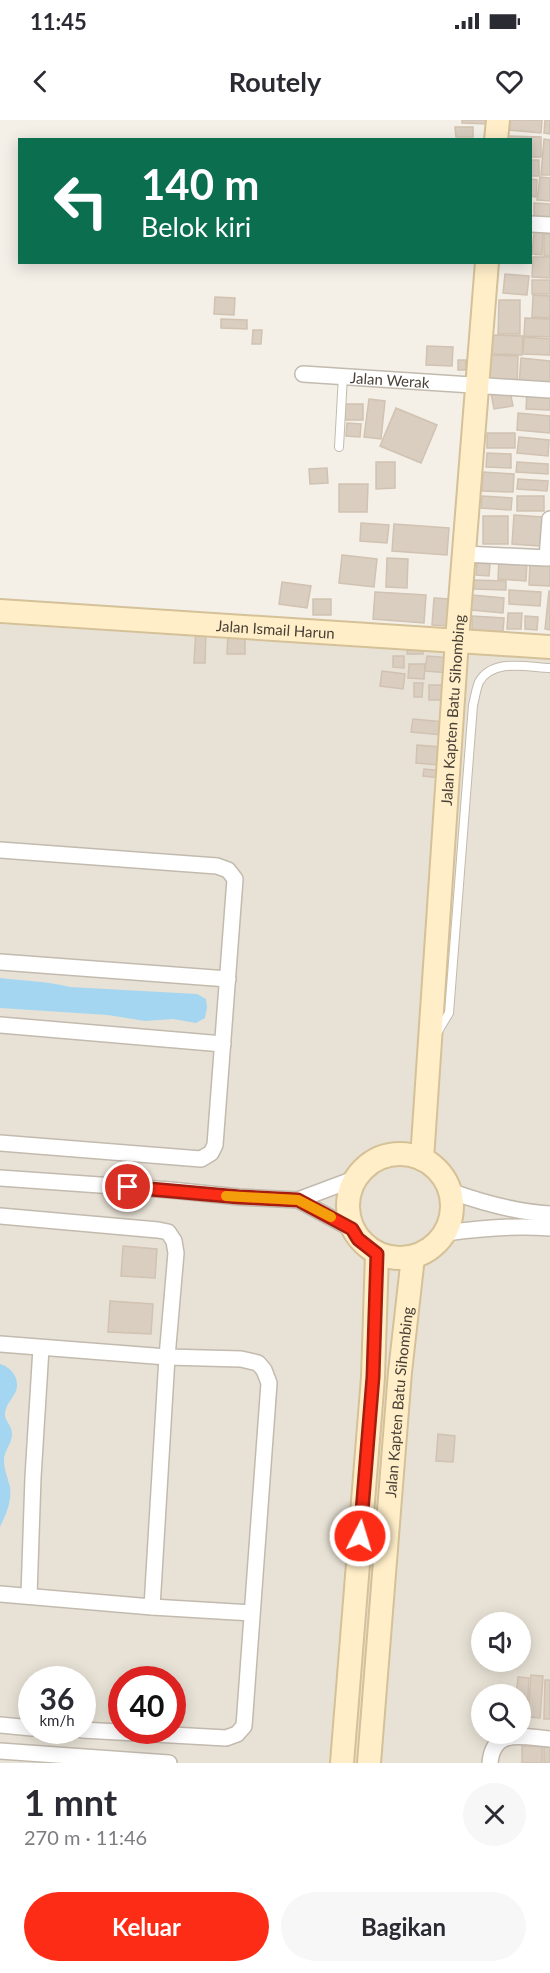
<!DOCTYPE html>
<html lang="id">
<head>
<meta charset="utf-8">
<style>
  body { margin:0; font-family:Lato,sans-serif; background:#f7f7f7; color:#2b2b33; height:100vh; display:flex; flex-direction:column; font-size:22px; white-space:nowrap }
  * { box-sizing:border-box; margin:0 }
  p { font-size:20px; color:#7c7c81 }
  .icon { flex:none; width:33px; height:33px; fill:none; stroke:currentColor; stroke-width:2; stroke-linecap:round; stroke-linejoin:round }
  .map { position:relative; height:1643px; overflow:hidden }
  .drawer { display:flex; flex-direction:column; background:#fff; flex:1 }
  .drawer>* { flex:none }
  .guide { position:absolute; left:18px; top:18px; width:514px; height:126px; border-radius:0px; box-shadow:0 3px 15px #0003; background:#0b6e4f; color:#fff; overflow:hidden }
  .fabs { position:absolute; left:471px; top:1492px; display:grid; gap:12px }
  .fabs a { display:grid; place-items:center; width:60px; height:60px; border-radius:50%; background:#fff; box-shadow:0 3px 15px #0003; font-size:30px }
  .speed { position:absolute; left:18px; top:1546px; display:flex; gap:12px; font-size:30px; font-weight:700; text-align:center }
  .speed>* { display:grid; place-content:center; width:78px; height:78px; border-radius:50%; background:#fff; box-shadow:0 3px 15px #0003; line-height:1 }
  .speed small { font-size:15px; font-weight:400 }
  .speed .limit { border:9px solid #d22; background:#fff; color:#111 }
  .pin { position:absolute; display:grid; place-items:center; width:51px; height:51px; color:#fff; margin:-26px; border:3px solid #fff; border-radius:50%; box-shadow:0 2px 6px #0007 }
  .me { position:absolute; width:66px; margin:-33px; rotate:5deg; stroke-linejoin:round; filter:drop-shadow(0 0 4px #0008) }
  .turn { display:flex; align-items:center; gap:21px; height:126px; padding:0 24px; font-size:27px }
  .turn .icon { width:78px; height:78px; stroke-width:2.5 }
  .turn b { display:block; font-size:42px; line-height:51px }
  .round { display:grid; place-items:center; flex:none; width:63px; height:63px; border-radius:32px; background:#f7f7f7 }
  .summary { display:flex; align-items:center; justify-content:space-between; height:102px; padding:0 24px }
  h1 { font-size:36px; font-weight:700; line-height:45px }
  .primary-button { display:flex; gap:12px; margin-top:auto; padding:12px 24px }
  .primary-button a { flex:1; height:69px; border-radius:36px; background:#fc2c17; color:#fff; font-size:24px; font-weight:700; line-height:69px; text-align:center }
  .primary-button a+a { background:#f7f7f7; color:#2b2b33 }
  .status { display:flex; justify-content:space-between; align-items:center; height:42px; padding:0 30px; background:#fff; direction:ltr }
  .status svg { height:16px; fill:currentColor }
  header { display:flex; justify-content:space-between; align-items:center; height:78px; padding:0 24px; background:#fff; font-size:27px; font-weight:700 }
  .map>svg:first-child { display:block }
  .residential { fill:#e8e2d6; fill-rule:evenodd }
  .water { fill:#a4d6f1 }
  .building { fill:#d9cec0; stroke:#d1c2b1; stroke-width:1.5 }
  .lines { fill:none; stroke-linecap:round; stroke-linejoin:round }
  .lane-casing { stroke:#c3baae; stroke-width:10 }
  .street-casing { stroke:#c3baae; stroke-width:18 }
  .secondary-casing { stroke:#d5c198; stroke-width:26 }
  .lane { stroke:#fff; stroke-width:8 }
  .street { stroke:#fff; stroke-width:15 }
  .secondary { stroke:#ffeec8; stroke-width:22 }
  .route-casing { stroke:#a41d0f; stroke-width:15 }
  .route { stroke:#fc2c17; stroke-width:10 }
  .slow { stroke:#f59e0b; stroke-width:10 }
  .labels { text-anchor:middle; dominant-baseline:central; stroke-width:4.5; stroke-linejoin:round; paint-order:stroke }
  .street-label { font-size:15px; fill:#484037; stroke:#fff }
</style>
</head>
<body>
<div class="status"><b>11:45</b><svg viewBox="0 0 49 12"><path d="M0 12V9h3v3zM5 12V6h3v6zM10 12V3h3v9zM15 12V0h3v12zM26 1h20v11H26zM47 4h2v5h-2z"/></svg></div>
<header><svg class="icon" aria-label="back" viewBox="0 0 24 24"><path d="M15 5l-7 7 7 7"/></svg>Routely<svg class="icon" aria-label="heart" viewBox="0 0 24 24"><path d="M12 20l-8-8c-3-5 5-10 8-4 3-6 11-1 8 4z"/></svg></header>
<div class="map">
<svg width="550" height="1643" viewBox="0 0 550 1643">
  <rect width="100%" height="100%" fill="#f4f0e8"/>
  <!-- residential -->
  <path class="residential" d="M0 504 473 534 481 524 550 530V1643H0ZM482 1503H520V1542H482ZM32 1560H82V1611H32ZM122 1560H172V1611H122ZM482 1575H520V1614H482Z"/>
  <!-- water -->
  <g class="water">
    <path d="M0 858C23 861 47 861 70 867L197 874 206 879 207 887 205 898 196 903 173 899 145 901 108 895 0 888Z"/>
    <path d="M0 1244C8 1246 17 1254 17 1264 18 1275 6 1282 5 1293 4 1301 12 1305 12 1314 12 1324 4 1330 4 1340 4 1350 8 1358 10 1367 12 1381 6 1395 0 1407Z"/>
  </g>
  <!-- building -->
  <g class="building">
    <polygon points="462,0 490,0 490,4 462,3"/>
    <polygon points="509,0 542,0 541,13 508,10"/>
    <polygon points="545,0 550,0 550,14 544,13"/>
    <polygon points="455,7 473,7 473,17 456,17"/>
    <polygon points="505,16 541,17 541,37 531,37 531,20 505,20"/>
    <polygon points="544,19 550,20 550,55 541,55"/>
    <rect x="531" y="40" width="8" height="16"/>
    <polygon points="540,57 550,58 550,81 537,80"/>
    <polygon points="531,59 537,60 536,77 531,76"/>
    <polygon points="534,83 550,84 550,101 534,101"/>
    <polygon points="534,112 543,112 542,135 532,134"/>
    <rect x="544" y="114" width="6" height="22"/>
    <polygon points="533,137 550,137 550,158 532,157"/>
    <polygon points="505,154 529,156 527,175 503,173"/>
    <rect x="532" y="160" width="18" height="14"/>
    <polygon points="533,175 550,176 550,198 532,197"/>
    <polygon points="215,177 235,178 234,195 214,194"/>
    <polygon points="499,180 520,180 520,214 498,214"/>
    <polygon points="525,198 550,199 550,217 524,216"/>
    <polygon points="221,199 247,200 247,209 221,208"/>
    <polygon points="253,210 262,210 261,224 252,224"/>
    <polygon points="492,215 523,216 522,235 491,234"/>
    <polygon points="524,217 550,219 550,235 523,234"/>
    <polygon points="427,226 453,227 452,246 426,245"/>
    <polygon points="486,235 518,236 517,265 486,264"/>
    <polygon points="521,238 550,241 550,268 519,265"/>
    <rect x="458" y="240" width="8" height="10"/>
    <polygon points="527,270 550,271 550,290 526,289"/>
    <polygon points="510,271 513,286 494,289 491,273"/>
    <polygon points="369,279 385,281 381,319 364,317"/>
    <rect x="343" y="284" width="20" height="16"/>
    <polygon points="396,288 437,305 421,343 380,326"/>
    <polygon points="518,293 550,296 550,313 517,310"/>
    <polygon points="347,303 361,304 360,317 346,316"/>
    <rect x="487" y="313" width="28" height="15"/>
    <polygon points="519,317 549,320 548,336 517,333"/>
    <polygon points="487,333 511,334 511,348 486,347"/>
    <polygon points="376,342 395,342 395,368 376,369"/>
    <polygon points="517,342 548,344 548,354 516,352"/>
    <polygon points="327,348 328,363 310,364 309,349"/>
    <polygon points="483,352 514,354 513,372 482,371"/>
    <polygon points="518,359 548,361 547,371 517,369"/>
    <polygon points="339,364 368,364 367,392 339,392"/>
    <polygon points="482,376 512,378 511,390 481,388"/>
    <rect x="517" y="376" width="27" height="15"/>
    <polygon points="514,395 542,397 540,426 512,424"/>
    <rect x="483" y="396" width="25" height="28"/>
    <polygon points="361,403 389,405 387,423 360,421"/>
    <polygon points="394,404 449,408 447,435 392,431"/>
    <polygon points="342,435 377,439 374,467 339,463"/>
    <polygon points="387,438 408,439 407,468 386,467"/>
    <polygon points="499,439 527,440 526,461 498,459"/>
    <polygon points="530,441 550,442 550,466 529,465"/>
    <polygon points="477,443 490,444 489,456 476,455"/>
    <polygon points="474,460 506,461 506,470 474,469"/>
    <polygon points="282,462 311,466 307,488 279,484"/>
    <polygon points="509,470 541,472 540,486 509,484"/>
    <polygon points="549,471 550,471 550,510 545,509"/>
    <polygon points="375,472 426,475 424,503 373,499"/>
    <polygon points="472,475 504,478 503,493 471,490"/>
    <polygon points="434,478 450,479 448,506 432,505"/>
    <rect x="313" y="479" width="18" height="16"/>
    <polygon points="508,493 522,493 521,509 507,509"/>
    <polygon points="472,496 504,498 503,512 472,510"/>
    <polygon points="525,496 538,497 537,510 525,509"/>
    <polygon points="196,508 206,509 205,543 194,543"/>
    <polygon points="228,512 245,512 245,534 227,534"/>
    <polygon points="407,520 423,521 423,534 407,534"/>
    <polygon points="393,536 404,536 404,548 393,547"/>
    <polygon points="427,536 451,538 450,553 425,551"/>
    <polygon points="409,544 425,544 424,559 408,558"/>
    <polygon points="382,551 405,554 403,569 380,566"/>
    <polygon points="414,563 423,563 422,577 414,577"/>
    <rect x="429" y="565" width="19" height="15"/>
    <polygon points="413,599 444,602 443,615 411,612"/>
    <polygon points="417,625 441,627 439,645 416,643"/>
    <polygon points="424,649 442,651 441,658 423,656"/>
    <polygon points="123,1126 157,1129 155,1158 121,1156"/>
    <polygon points="110,1181 153,1184 151,1214 108,1212"/>
    <polygon points="438,1314 455,1316 453,1342 436,1341"/>
    <polygon points="531,1555 543,1556 540,1598 528,1597"/>
    <polygon points="518,1557 529,1558 527,1593 520,1593 520,1575 516,1575"/>
    <polygon points="545,1560 550,1560 550,1599 544,1599"/>
    <polygon points="522,1626 542,1627 542,1643 522,1643"/>
    <rect x="544" y="1627" width="6" height="16"/>
  </g>
  <g class="lines">
    <!-- lane casing -->
    <g class="lane-casing">
      <g id="lane">
        <polyline points="339,327 343,256"/>
        <path d="M437 913 449 893 473 585C475 578 476 569 479 562 493 538 527 547 550 548"/>
      </g>
    </g>
    <!-- street casing -->
    <g class="street-casing">
      <g id="street">
        <polyline points="531,104 550,105"/>
        <path id="s1" d="M303 254 550 270"/>
        <polyline points="464,434 547,438 550,399"/>
        <polyline points="0,730 217,746 228,750 235,759 215,1025 211,1033 201,1039 0,1023"/>
        <polyline points="0,842 228,859"/>
        <polyline points="0,905 223,924"/>
        <polyline points="0,1058 171,1070 239,1077 298,1080 354,1059"/>
        <path d="M450 1071C483 1083 515 1092 550 1094"/>
        <polyline points="298,1080 352,1109"/>
        <polyline points="0,1096 158,1110 168,1112 174,1121 176,1133 167,1237 152,1487 0,1474"/>
        <path d="M446 1113C481 1108 514 1105 550 1108"/>
        <polyline points="0,1224 167,1237 241,1239 258,1243 264,1250 269,1263 244,1606 237,1614 226,1618 82,1610"/>
        <polyline points="29,1476 33,1357 41,1228"/>
        <polyline points="152,1487 252,1493"/>
        <polyline points="0,1605 32,1608"/>
        <polyline points="0,1631 169,1643"/>
        <path d="M490 1643C493 1607 524 1617 550 1619"/>
      </g>
    </g>
    <!-- secondary casing -->
    <g class="secondary-casing">
      <g id="secondary">
        <polyline points="496,20 498,0"/>
        <path id="s2" d="M0 491 550 527"/>
        <circle cx="400" cy="1086" r="52"/>
        <path id="s3" d="M422 1039 457 520 487 142"/>
        <polyline points="342,1643 373,1257 377,1134"/>
        <path id="s4" d="M369 1643 400 1252 413 1137"/>
      </g>
    </g>
    <!-- lane -->
    <use href="#lane" class="lane"/>
    <!-- street -->
    <use href="#street" class="street"/>
    <!-- secondary -->
    <use href="#secondary" class="secondary"/>
  </g>
  <g class="lines">
    <!-- route casing -->
    <g class="route-casing">
      <polyline id="route" points="128,1067 239,1077 298,1080 352,1109 358,1119 377,1134 373,1257 360,1416"/>
    </g>
    <!-- route -->
    <use href="#route" class="route"/>
    <!-- slow -->
    <polyline class="slow" points="226,1076 298,1080 331,1097"/>
  </g>
  <g class="labels">
    <!-- street labels -->
    <g class="street-label">
      <text stroke="none"><textPath href="#s1" startOffset="87">Jalan Werak</textPath></text>
      <text stroke="none"><textPath href="#s2" startOffset="276">Jalan Ismail Harun</textPath></text>
      <text stroke="none"><textPath href="#s3" startOffset="450">Jalan Kapten Batu Sihombing</textPath></text>
      <text stroke="none"><textPath href="#s4" startOffset="362">Jalan Kapten Batu Sihombing</textPath></text>
    </g>
  </g>
</svg>
<div class="fabs">
<a><svg class="icon" aria-label="sound" viewBox="0 0 24 24"><path d="M4 9h4l5-4v14l-5-4H4zM17 9q2 3 0 6"/></svg></a>
<a><svg class="icon" aria-label="search" viewBox="0 0 24 24"><circle cx="10" cy="10" r="6"/><path d="M15 15l6 6"/></svg></a>
</div>
<div class="speed"><div>36<small>km/h</small></div><div class="limit">40</div></div>
<div class="pin" style="left:128px;top:1067px;background:#d93025"><svg class="icon" aria-label="arrive" viewBox="0 0 24 24"><path d="M6 21V4h12l-3 4 3 4H6"/></svg></div>
<svg class="me" style="left:360px;top:1416px" viewBox="-20 -20 40 40"><circle r="17" fill="#fc2c17" stroke="#fff" stroke-width="3"/><path d="M0-11L8 9 0 5-8 9z" fill="#fff"/></svg>
<div class="guide">
<div class="turn"><svg class="icon" aria-label="left" viewBox="0 0 24 24"><path d="M17 20v-9H6M10 6l-5 5 5 5"/></svg><div><b>140 m</b>Belok kiri</div></div>
</div>
</div>
<section class="drawer">
<div class="summary"><div><h1>1 mnt</h1><p>270 m · 11:46</p></div><a class="round"><svg class="icon" aria-label="close" viewBox="0 0 24 24"><path d="M6 6l12 12M18 6L6 18"/></svg></a></div>
<div class="primary-button"><a>Keluar</a><a>Bagikan</a></div>
</section>
</body>
</html>
